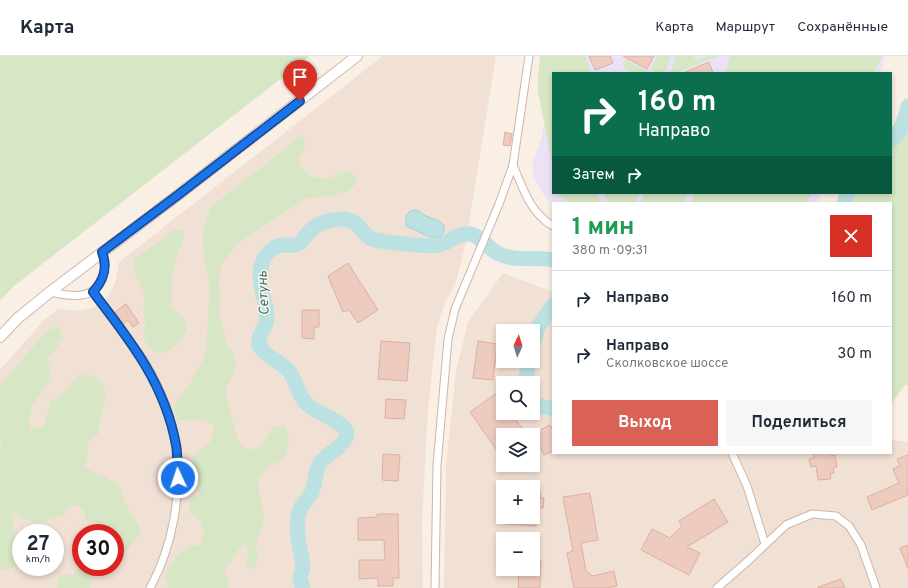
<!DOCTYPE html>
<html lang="ru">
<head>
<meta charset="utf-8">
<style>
  body { margin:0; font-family:Overpass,sans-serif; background:#f6f6f7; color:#1f2937; height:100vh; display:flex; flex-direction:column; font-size:15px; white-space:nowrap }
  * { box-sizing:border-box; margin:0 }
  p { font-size:13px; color:#747a83 }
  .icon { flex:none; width:22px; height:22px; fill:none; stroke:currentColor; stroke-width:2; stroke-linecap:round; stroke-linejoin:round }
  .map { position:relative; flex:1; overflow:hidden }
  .side { position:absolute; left:552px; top:146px; width:340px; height:252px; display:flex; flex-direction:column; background:#fff; border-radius:0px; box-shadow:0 2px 6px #0003 }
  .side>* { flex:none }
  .guide { position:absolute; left:552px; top:16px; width:340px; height:122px; border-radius:0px; box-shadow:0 2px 6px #0003; background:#0b6e4f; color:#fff; overflow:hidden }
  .needle { width:26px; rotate:4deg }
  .buttons { position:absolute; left:496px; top:268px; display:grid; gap:8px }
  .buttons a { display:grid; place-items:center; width:44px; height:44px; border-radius:0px; background:#fff; box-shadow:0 2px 6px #0003; font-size:20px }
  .speed { position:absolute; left:12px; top:468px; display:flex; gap:8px; font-size:20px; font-weight:700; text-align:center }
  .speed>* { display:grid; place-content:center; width:52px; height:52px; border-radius:50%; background:#fff; box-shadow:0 2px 6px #0003; line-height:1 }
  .speed small { font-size:10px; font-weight:400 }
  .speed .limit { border:6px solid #d22; background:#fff; color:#111 }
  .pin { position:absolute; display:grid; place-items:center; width:34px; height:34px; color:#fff; margin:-41px -17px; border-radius:50% 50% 50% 0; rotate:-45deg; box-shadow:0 0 4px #0007 }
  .pin .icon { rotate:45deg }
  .me { position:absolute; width:44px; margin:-22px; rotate:357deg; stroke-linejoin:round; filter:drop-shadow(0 0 3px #0008) }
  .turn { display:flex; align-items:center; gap:14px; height:84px; padding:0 20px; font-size:18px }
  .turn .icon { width:52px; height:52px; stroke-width:2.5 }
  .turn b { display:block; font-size:28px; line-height:34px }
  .then { display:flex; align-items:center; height:38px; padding:0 20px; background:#0003; gap:8px; font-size:15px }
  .round { display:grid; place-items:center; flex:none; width:42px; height:42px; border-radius:0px; background:#f6f6f7 }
  .headline { display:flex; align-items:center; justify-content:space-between; height:68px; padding:0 20px }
  h1 { font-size:24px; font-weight:700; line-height:30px; color:#1e9e55 }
  .action { display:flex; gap:8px; margin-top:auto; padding:8px 20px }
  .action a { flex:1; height:46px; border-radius:0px; background:#da6155; color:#fff; font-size:16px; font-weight:700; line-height:46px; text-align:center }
  .action a+a { background:#f6f6f7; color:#1f2937 }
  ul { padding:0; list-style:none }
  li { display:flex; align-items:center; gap:12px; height:56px; padding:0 20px; border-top:1px solid #e0e1e3 }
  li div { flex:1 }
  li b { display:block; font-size:15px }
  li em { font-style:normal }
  header { display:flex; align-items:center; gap:24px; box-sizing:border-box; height:56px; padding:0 20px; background:#fff; border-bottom:1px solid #e0e1e3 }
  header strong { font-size:19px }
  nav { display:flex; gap:22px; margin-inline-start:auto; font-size:14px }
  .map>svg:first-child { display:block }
  .residential { fill:#f1e0d4; fill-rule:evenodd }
  .education { fill:#ece2f6 }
  .green { fill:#d7e7c5 }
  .water { fill:#bbe1e2; stroke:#a3d2d3 }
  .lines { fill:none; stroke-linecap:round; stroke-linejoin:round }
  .river { stroke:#bbe1e2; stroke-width:15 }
  .building { fill:#edcbbf; stroke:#deb0a1 }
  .street-casing { stroke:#cbb6ac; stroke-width:9 }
  .secondary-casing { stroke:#cfb8ad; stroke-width:12 }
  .street { stroke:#fff; stroke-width:7 }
  .secondary { stroke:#fff; stroke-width:10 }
  .route-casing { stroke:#114b97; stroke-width:10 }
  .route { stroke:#1a73e8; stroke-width:7 }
  .labels { text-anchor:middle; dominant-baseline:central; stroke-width:3; stroke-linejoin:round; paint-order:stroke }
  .water-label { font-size:14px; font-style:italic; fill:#427375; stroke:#fdf4eb }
</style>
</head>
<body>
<header>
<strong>Карта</strong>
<nav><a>Карта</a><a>Маршрут</a><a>Сохранённые</a></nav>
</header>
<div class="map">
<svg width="908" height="532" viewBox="0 0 908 532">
  <rect width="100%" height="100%" fill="#faefe5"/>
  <!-- residential -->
  <g class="residential">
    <path d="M383 0H496L466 185 456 226 445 246 437 272 428 352 422 465 423 532H0V314L44 264 58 253 78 255 94 251 102 247 112 235 116 224 119 206ZM21 477H55V511H21ZM81 477H115V511H81Z"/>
    <path d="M503 217 553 236V397H891V384L908 386V532H444L446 410 456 315 468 266ZM503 275H533V305H503ZM503 327H533V357H503ZM503 379H533V409H503ZM503 431H533V461H503ZM503 483H533V513H503Z"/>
  </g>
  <!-- education -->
  <g class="education">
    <polygon points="557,0 885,0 880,17 553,17"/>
    <polygon points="553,18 553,137 821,137 817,147 553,147 553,151 546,143 534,122 532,108 541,83"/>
  </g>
  <!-- green -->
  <g class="green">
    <polygon points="0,0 310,0 14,230 0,245"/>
    <polygon points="540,0 585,0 591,16 553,17 553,111 538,36 538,22"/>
    <path d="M655 0H671L667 13C660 18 658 17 650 13L657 1Z"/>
    <polygon points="675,0 694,0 696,4 707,0 718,0 676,17 671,17"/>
    <polygon points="730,0 882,0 874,17 725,17"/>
    <polygon points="626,3 650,17 633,17 623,11 623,8"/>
    <path d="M908 50V330L905 329 891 348V147H844L847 137H891V84C902 75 905 63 908 50Z"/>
    <path d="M303 78 305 92 298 102 303 114 313 121 327 123 339 117 351 115 358 126 349 134 337 139 308 142 274 162 236 189 221 210 219 223 220 261 226 286 233 297 237 310 226 333 228 347 238 384 246 394C264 391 267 387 273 370L285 371 289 383 287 396 279 406 267 411 259 423V436L262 448 264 464 255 489 259 501 254 513 246 512 248 495 245 489 239 492 233 504 224 515 230 527 228 532H168L165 520 170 508 188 489 200 490 204 477 201 465 190 458 188 445 199 439V426L193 414V401L212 384 214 371 204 362 191 365 177 364 174 350 194 321 206 298 210 228 205 210 203 185 204 168 211 151Z"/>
    <polygon points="559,137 597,137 602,147 569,147"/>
    <polygon points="603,137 639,137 636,147 608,147"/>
    <polygon points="644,137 688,137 684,147 641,147"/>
    <polygon points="694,137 811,137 807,147 691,147"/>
    <path d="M179 173 184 176 182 189 176 202 173 214 171 240 172 253 183 260 187 273C180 288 175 292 160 298L148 292 143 280 146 267 143 253 145 240 134 215 135 203 174 174Z"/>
    <polygon points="58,270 63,281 56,293 47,303 51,315 48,327 32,349 29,361 30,374 43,371 51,345 62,338 79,319 93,319 103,328 106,340 102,353 98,378 88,386 88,399 84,411 95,417 107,422 118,428 128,452 141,474 134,486 126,496 115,497 115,477 110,477 111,473 99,467 86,465 83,452 71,449 63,460 38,467 25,464 13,457 13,470 21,508 10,513 0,514 0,395 3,389 0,384 0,329 47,275"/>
    <polygon points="84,513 90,513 94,518 89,532 57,532 59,519 73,519 77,514"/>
  </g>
  <!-- water -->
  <path class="water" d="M413 154C419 154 421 157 426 160 433 163 438 163 444 169 445 174 444 177 440 181H430L406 170V160L409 156Z"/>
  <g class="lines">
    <!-- river -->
    <g class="river">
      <path d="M891 84C902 75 905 63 908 50"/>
      <polyline points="844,147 847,137"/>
      <polyline points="533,288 537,273 553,249"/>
      <polyline points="525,327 529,305"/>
      <polyline points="533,348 553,353"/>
      <path d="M303 532C301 527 299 523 301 517 302 514 303 512 303 509 300 490 293 470 301 451 304 446 309 442 312 436 316 427 314 416 320 407 328 396 347 390 347 376 340 363 317 358 307 348 298 340 297 327 291 318 283 306 266 302 259 289 257 278 266 273 267 263 267 243 254 222 264 203 267 197 275 189 283 189 288 189 293 191 298 188 302 186 305 181 308 177 316 167 328 164 340 163 361 162 361 181 375 184 387 186 429 192 439 189 449 187 459 176 470 178 480 179 489 194 499 198 516 206 536 200 553 204"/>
    </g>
  </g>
  <!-- building -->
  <g class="building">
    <polygon points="589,0 610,0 613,7 595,14"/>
    <polygon points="623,0 654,0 647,13"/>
    <polygon points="709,6 713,17 683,17"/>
    <polygon points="505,76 512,78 510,90 503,89"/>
    <polygon points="348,207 378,254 358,267 349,254 343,256 328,220"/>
    <polygon points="126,248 139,267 133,271 128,264 123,268 115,256"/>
    <polygon points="302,254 319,254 319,271 314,271 314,283 302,282"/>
    <polygon points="381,285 410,287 407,325 378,323"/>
    <polygon points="478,285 497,288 493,324 473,322"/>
    <polygon points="497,337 503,345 503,357 511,357 527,379 503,379 503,393 498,396 470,356"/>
    <polygon points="386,343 406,344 404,363 385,362"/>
    <polygon points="550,369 553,374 553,395 544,399 534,377"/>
    <polygon points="813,397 830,397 831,400 835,399 837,411 833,412 834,417 830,417 831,423 818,424 816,410 811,411 809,403 814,402"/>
    <polygon points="383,398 400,399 398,425 382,424"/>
    <polygon points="908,399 908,439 872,454 867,441 899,427 893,413 900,410 897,403"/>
    <polygon points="533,436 541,437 540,442 544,442 543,452 533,451"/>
    <polygon points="590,437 598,484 581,487 586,515 593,520 614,515 617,530 606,532 574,532 567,497 573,495 563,441"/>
    <polygon points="714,443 728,466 687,491 700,497 689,519 641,494 652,473 670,482 682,470 679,465"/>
    <polygon points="377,458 398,458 399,522 393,522 393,530 378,530 378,522 359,523 359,504 385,504 384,484 358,484 358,462 377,461"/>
    <polygon points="506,461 537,461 536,470 506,468"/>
    <polygon points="908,489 908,513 900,492"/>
    <polygon points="533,504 541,504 540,532 518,532 519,513 533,513"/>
    <polygon points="841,523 845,532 818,532 818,531"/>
  </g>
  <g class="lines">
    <!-- street casing -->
    <g class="street-casing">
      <g id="street">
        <path d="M513 109C523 132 530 157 553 170"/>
        <path d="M50 236C68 240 94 245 102 223 106 213 106 206 102 196"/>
        <path d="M93 236C105 251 116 267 128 283 133 290 139 297 144 305 159 330 172 361 176 390 182 438 173 490 150 532"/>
        <polyline points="732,397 747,430 765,488"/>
        <polyline points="435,532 437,409 448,283 455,253 499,148 513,109 529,0"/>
        <polyline points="717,532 748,505 786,469 812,458 836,460 849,470 861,489 876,532"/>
      </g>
    </g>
    <!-- secondary casing -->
    <g class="secondary-casing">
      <polyline id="secondary" points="0,281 18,262 50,236 178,139 357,0"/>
    </g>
    <!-- street -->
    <use href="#street" class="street"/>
    <!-- secondary -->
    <use href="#secondary" class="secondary"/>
  </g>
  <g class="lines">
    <!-- route casing -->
    <g class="route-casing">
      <path id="route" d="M178 422C177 411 178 399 176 389 165 328 130 284 93 236 104 224 108 212 102 196L178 139 300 45"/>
    </g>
    <!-- route -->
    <use href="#route" class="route"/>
  </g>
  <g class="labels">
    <!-- water labels -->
    <g class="water-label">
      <text transform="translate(264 237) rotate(-93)">Сетунь</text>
    </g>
  </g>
</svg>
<div class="buttons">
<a><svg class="needle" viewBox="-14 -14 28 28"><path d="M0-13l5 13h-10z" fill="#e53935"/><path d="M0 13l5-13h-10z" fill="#747a83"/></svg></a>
<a><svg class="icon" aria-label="search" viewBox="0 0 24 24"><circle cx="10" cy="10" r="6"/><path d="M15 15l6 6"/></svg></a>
<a><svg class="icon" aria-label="layers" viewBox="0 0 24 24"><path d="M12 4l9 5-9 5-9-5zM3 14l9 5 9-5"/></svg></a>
<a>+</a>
<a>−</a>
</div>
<div class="speed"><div>27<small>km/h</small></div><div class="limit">30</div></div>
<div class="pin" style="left:300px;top:45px;background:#d93025"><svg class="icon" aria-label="arrive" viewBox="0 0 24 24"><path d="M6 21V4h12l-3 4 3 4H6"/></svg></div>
<svg class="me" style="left:178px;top:422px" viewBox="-20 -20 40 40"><circle r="17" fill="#1a73e8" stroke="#fff" stroke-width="3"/><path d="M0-11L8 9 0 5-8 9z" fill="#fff"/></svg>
<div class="guide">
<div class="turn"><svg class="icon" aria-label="right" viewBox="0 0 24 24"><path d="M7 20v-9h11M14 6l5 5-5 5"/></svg><div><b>160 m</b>Направо</div></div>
<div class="then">Затем<svg class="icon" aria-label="right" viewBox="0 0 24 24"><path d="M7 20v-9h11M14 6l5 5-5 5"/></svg></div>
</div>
<section class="side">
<div class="headline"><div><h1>1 мин</h1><p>380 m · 09:31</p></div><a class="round" style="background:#d93025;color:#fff"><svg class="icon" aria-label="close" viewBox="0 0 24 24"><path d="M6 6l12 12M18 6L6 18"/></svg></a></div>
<ul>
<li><svg class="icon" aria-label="right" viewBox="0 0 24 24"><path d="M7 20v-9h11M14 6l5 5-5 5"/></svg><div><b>Направо</b></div><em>160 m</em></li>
<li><svg class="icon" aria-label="right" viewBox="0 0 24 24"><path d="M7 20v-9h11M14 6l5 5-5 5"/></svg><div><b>Направо</b><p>Сколковское шоссе</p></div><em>30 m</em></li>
</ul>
<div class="action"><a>Выход</a><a>Поделиться</a></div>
</section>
</div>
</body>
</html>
